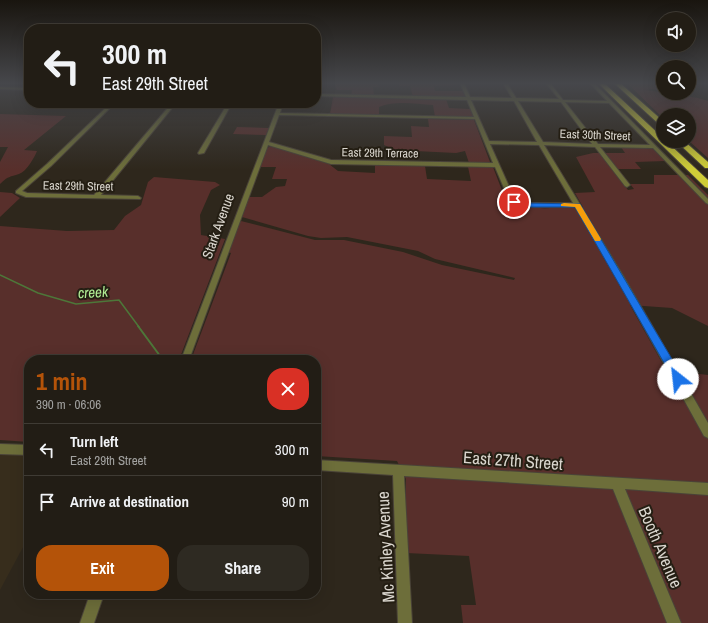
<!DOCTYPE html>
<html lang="en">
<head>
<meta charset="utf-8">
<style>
  body { margin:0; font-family:"Archivo Narrow",sans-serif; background:#2e2a22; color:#f1f3f6; height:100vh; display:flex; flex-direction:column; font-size:15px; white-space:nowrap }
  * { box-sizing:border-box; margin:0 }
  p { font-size:13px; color:#a2a2a0 }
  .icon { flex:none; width:22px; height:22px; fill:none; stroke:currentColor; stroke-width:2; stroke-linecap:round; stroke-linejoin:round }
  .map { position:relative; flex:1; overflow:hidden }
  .drawer { position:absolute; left:24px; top:355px; width:297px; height:244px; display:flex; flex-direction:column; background:#221d15; border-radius:16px; box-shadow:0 4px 16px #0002,0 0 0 1px #3f3b34 }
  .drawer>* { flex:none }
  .hud { position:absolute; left:24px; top:24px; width:297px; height:84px; border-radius:16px; box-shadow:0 4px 16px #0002,0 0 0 1px #3f3b34; background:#221d15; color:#f1f3f6; overflow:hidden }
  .buttons { position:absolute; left:656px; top:12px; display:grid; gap:8px }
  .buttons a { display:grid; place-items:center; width:40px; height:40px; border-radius:50%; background:#221d15; box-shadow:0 4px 16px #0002,0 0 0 1px #3f3b34; font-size:20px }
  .pin { position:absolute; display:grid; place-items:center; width:34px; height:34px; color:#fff; margin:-17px; border:2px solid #fff; border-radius:50%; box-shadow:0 1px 4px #0007 }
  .me { position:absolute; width:44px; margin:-22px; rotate:331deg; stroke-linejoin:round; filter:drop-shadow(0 0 3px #0008) }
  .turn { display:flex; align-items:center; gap:14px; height:84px; padding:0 12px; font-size:18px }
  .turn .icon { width:52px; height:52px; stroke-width:2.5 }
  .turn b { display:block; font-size:28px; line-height:34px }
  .round { display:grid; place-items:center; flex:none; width:42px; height:42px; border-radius:16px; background:#2e2a22 }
  .headline { display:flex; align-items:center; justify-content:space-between; height:68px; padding:0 12px }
  h1 { font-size:24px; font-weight:700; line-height:30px; color:#b45309 }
  .action { display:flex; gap:8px; margin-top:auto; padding:8px 12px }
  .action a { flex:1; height:46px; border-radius:16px; background:#b45309; color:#fff; font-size:16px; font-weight:700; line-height:46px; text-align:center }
  .action a+a { background:#2e2a22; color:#f1f3f6 }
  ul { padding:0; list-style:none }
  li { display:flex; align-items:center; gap:12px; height:52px; padding:0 12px; border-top:1px solid #3f3b34 }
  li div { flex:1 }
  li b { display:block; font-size:15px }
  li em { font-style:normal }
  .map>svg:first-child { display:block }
  .built { fill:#372d1c }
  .green { fill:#582f2b }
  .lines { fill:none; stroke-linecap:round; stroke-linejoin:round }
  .stream-far1 { stroke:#4d7739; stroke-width:1.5 }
  .stream { stroke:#4d7739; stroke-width:2 }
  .minor-casing { stroke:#4a4338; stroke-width:2 }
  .highway-casing { stroke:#4a4338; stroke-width:2 }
  .minor { fill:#6d6e3a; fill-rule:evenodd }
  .highway { fill:#cfcd38; fill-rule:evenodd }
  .route { fill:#1a73e8; stroke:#114b97 }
  .slow { fill:#f59e0b }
  .labels { text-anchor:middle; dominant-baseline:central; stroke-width:4; stroke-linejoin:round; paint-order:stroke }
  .far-street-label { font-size:12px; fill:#dad6ce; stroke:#241e13 }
  .street-label { font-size:14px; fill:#dad6ce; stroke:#241e13 }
  .water-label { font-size:15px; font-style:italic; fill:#b0ed94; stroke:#241e13 }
  .near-street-label { font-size:17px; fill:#dad6ce; stroke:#241e13 }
</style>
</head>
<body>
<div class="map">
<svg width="708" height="623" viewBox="0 0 708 623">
  <rect width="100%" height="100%" fill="#2e271c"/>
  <!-- built -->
  <polygon class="built" points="0,454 29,455 29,536 0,590"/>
  <!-- green -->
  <g class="green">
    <polygon points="334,83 378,83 379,87 373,87 374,96 351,96 352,90 337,90"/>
    <polygon points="399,83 460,83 455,85 434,86 435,91 463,91 465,97 413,97 410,86 399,86"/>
    <polygon points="627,83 663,83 663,91 652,89 646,90 698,98 708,101 708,158 689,141 689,115 663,115 663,118"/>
    <path d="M333 97 446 99 449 108 470 109 474 117H435L433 105C415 104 396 100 379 107V116L330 114Z"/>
    <path d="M0 114 66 116 24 150 37 151C34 158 27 171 19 174 10 177 8 176 0 184V162L8 147H0Z"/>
    <polygon points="428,119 474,120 490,162 469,163 465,151 456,153 395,150 384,145 384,136 412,137 411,126 429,127"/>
    <polygon points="237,127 269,128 266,135 233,134"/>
    <path d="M271 146 329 164 338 171 375 173V165L425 166 427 179 471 181 468 167H493L506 201C525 212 560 207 583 207L575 193 595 192 576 157 593 153H625L621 147 652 148 665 161 635 162 641 169H618L613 171 628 190 634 189 630 184H654V175H688L708 195V326L672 308 630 305 666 370 708 375V623H463L461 605H476L469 556 406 553V479L397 461 316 456V360H191L231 253 228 252 239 222 241 221 315 240H344L403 252 442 265 514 280 515 278 435 259 418 251 347 237 321 238 308 236 242 217 249 197H262L276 187 285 186 287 179H272L276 167H259L265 149Z"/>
    <polygon points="154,177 215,182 220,185 211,190 200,215 201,235 225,239 179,360 29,360 29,442 0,440 0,226 67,231 114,230 125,216 141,205 148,182"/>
    <polygon points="0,192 12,193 20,198 0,217"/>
  </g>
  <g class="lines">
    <!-- stream-far1 -->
    <polyline class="stream-far1" points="0,275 38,293 76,304 119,300 139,327"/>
    <!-- stream -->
    <polyline class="stream" points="138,326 163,360"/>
    <!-- minor casing -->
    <g class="minor-casing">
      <g id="minor">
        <path d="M460 83H464L470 97 512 98 503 83H507L516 98 559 99 546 83H550L563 100 607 101 590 83H594L708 199V204L706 203 653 148 600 147 630 185 627 187 625 186 595 147 544 145 624 277 708 423V438L704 436 616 277 575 207H524L510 202 495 167 331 164 268 145 189 360H181L279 103H283L280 113 474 117 467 100 316 96V94L466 97ZM471 100 514 101 537 142 489 141ZM518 101 561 102 592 144 543 142ZM565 102 609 103 650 145 598 144ZM279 115 475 119 493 163 331 160 269 142ZM490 144 539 145 573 203H525L515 200Z"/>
        <polygon points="0,87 29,88 29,90 0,89"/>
        <polygon points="111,103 115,103 51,166 22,191 27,193 94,195 172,103 176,103 101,195 138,196 141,198 140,199 26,197 16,193 16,191 47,164"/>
        <polygon points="228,103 232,103 204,153 199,154 198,153"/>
        <polygon points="0,444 29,445 29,455 0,454"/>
        <polygon points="316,460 708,483 708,495 625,489 681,623 667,623 613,489 404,476 412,623 398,623 393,475 316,470"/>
        <polygon points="90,594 104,594 94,623 80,623"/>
      </g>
    </g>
    <!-- highway casing -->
    <g class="highway-casing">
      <g id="highway">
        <polygon points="598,83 604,83 663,138 663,141 666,141 708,180 708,188 705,187"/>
        <polygon points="614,83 620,83 663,121 663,127 661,126"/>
        <polygon points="676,141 684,141 708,162 708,168 705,168"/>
      </g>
    </g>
    <!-- minor -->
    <use href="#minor" class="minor"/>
    <!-- highway -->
    <use href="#highway" class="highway"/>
  </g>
  <!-- sky -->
  <linearGradient id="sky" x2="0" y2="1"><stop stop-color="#19150f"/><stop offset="0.49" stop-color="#46474b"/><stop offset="1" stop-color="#46474b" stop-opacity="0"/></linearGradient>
  <rect width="708" height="170" fill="url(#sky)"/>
  <!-- route -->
  <polygon class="route" points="514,200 524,203 580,204 682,376 684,379 682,382 678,383 675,382 575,207 524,207 512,204 512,201"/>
  <!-- slow -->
  <polygon class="slow" points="564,203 580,204 601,239 600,241 595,241 575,207 561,206 561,204"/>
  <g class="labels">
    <!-- far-street labels -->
    <g class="far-street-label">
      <text transform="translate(595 135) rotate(2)">East 30th Street</text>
      <text transform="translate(380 153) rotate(1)">East 29th Terrace</text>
      <text transform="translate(78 186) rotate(1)">East 29th Street</text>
    </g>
    <!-- street labels -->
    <g class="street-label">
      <text transform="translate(218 226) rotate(-70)">Stark Avenue</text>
    </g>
    <!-- water labels -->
    <g class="water-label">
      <text transform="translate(93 292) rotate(-3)">creek</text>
    </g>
    <!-- near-street labels -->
    <g class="near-street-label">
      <text transform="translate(513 460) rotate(4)">East 27th Street</text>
      <text transform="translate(385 547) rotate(-93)">Mc Kinley Avenue</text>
      <text transform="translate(661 547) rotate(67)">Booth Avenue</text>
    </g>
  </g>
</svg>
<div class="buttons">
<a><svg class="icon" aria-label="sound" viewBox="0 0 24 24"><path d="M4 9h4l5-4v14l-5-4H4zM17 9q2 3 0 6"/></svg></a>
<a><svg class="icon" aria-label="search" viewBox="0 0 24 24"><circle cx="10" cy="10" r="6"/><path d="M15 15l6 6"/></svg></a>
<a><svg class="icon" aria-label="layers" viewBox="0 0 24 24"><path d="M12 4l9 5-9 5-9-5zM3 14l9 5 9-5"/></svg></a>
</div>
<div class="pin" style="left:514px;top:202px;background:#d93025"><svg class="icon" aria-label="arrive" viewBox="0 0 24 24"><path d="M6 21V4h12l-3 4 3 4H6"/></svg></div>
<svg class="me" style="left:678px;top:379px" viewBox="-20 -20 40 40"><circle r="19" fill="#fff"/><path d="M0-13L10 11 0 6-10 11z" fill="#1a73e8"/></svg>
<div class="hud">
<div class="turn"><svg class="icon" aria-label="left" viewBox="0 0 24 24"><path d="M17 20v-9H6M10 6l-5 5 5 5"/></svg><div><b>300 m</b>East 29th Street</div></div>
</div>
<section class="drawer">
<div class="headline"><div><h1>1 min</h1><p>390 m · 06:06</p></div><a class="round" style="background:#d93025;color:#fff"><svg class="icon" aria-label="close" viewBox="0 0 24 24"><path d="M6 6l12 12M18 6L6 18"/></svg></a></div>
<ul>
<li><svg class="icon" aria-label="left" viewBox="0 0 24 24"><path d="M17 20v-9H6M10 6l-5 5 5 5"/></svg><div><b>Turn left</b><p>East 29th Street</p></div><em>300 m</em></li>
<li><svg class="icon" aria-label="arrive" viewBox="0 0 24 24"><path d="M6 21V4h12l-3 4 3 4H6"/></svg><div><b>Arrive at destination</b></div><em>90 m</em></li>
</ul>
<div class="action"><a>Exit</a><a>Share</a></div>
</section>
</div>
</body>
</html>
